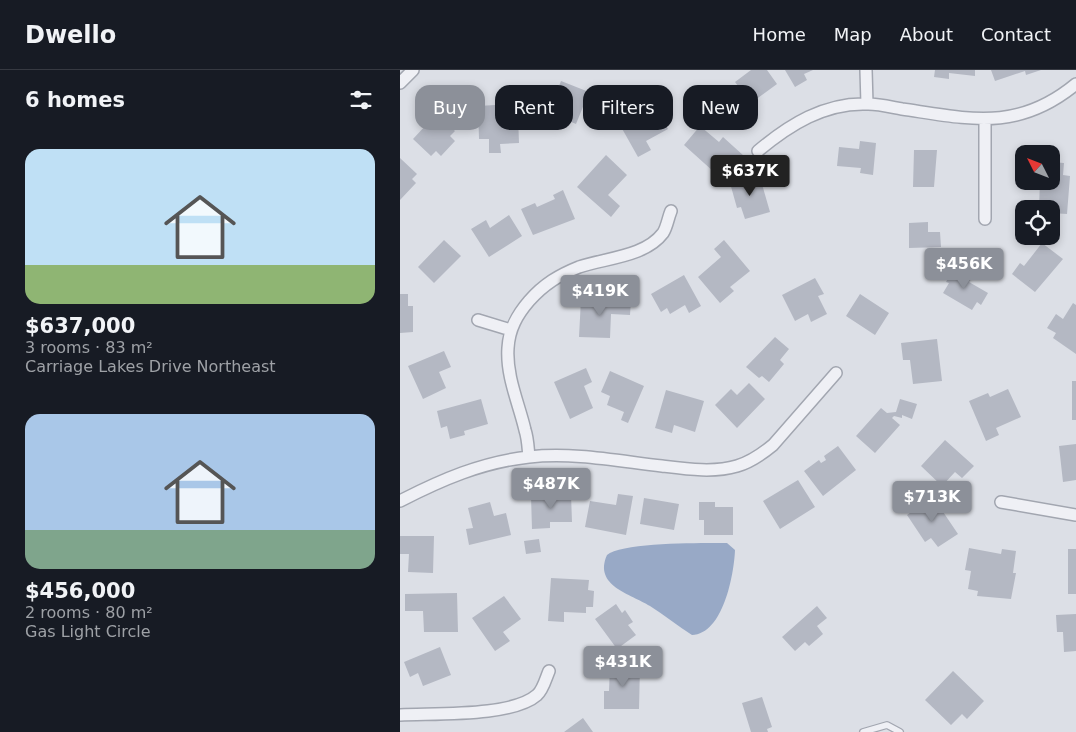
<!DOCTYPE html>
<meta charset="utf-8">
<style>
:root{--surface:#171b24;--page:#20242c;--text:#f1f3f6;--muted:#9ea1a6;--line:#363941;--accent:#8c9099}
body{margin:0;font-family:"DejaVu Sans",sans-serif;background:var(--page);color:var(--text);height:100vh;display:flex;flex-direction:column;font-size:19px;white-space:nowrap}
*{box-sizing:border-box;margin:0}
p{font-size:16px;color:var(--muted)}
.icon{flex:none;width:28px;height:28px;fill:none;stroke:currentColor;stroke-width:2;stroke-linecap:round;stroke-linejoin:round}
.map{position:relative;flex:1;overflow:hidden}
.sheet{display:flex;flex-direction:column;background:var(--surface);width:400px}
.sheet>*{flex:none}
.banner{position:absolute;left:15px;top:15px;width:475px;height:45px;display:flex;gap:10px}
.needle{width:32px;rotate:312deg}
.controls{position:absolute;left:615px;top:75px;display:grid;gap:10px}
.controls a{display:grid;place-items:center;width:45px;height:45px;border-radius:10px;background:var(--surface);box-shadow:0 2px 8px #0003;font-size:25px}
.price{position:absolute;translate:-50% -42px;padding:0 11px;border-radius:5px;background:var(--accent);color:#fff;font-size:16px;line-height:32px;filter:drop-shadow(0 1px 2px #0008)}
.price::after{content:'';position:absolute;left:50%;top:30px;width:15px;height:11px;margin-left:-8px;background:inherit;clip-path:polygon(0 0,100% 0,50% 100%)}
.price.current{background:#222;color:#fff}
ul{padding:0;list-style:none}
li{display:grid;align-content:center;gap:10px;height:265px;padding:0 25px}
li span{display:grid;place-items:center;height:155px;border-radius:15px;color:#555}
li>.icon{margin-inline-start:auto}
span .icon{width:90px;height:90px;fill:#fffc;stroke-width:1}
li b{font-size:21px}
h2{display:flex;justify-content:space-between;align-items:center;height:60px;padding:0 25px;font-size:21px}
.tag{padding:0 18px;border-radius:15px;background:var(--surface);box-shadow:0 2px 8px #0003;font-size:18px;line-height:45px}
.tag.current{background:var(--accent);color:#fff}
header{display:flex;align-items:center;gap:30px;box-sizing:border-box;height:70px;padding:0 25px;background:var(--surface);border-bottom:1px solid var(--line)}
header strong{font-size:24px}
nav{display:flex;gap:28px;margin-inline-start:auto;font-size:18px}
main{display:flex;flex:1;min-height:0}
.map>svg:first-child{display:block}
.water{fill:#98a9c6}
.building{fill:#b4b8c3}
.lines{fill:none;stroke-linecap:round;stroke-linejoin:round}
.lane-casing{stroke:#a2a6b0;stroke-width:8}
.street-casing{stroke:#a2a6b0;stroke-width:14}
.lane{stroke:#eff0f5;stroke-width:5.5}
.street{stroke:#eff0f5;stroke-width:11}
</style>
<header>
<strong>Dwello</strong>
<nav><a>Home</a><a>Map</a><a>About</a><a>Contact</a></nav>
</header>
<main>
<section class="sheet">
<h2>6 homes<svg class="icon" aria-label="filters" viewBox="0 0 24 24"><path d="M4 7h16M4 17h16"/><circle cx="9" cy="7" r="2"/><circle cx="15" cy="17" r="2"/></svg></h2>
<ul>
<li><span style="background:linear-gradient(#bfe0f5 75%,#8fb573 0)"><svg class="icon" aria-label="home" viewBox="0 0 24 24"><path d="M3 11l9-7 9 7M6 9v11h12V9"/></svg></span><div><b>$637,000</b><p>3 rooms · 83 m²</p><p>Carriage Lakes Drive Northeast</p></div></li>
<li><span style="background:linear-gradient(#a9c7e8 75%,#7fa58c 0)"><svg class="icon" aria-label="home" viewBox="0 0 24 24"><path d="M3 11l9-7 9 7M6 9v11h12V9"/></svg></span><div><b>$456,000</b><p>2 rooms · 80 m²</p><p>Gas Light Circle</p></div></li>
</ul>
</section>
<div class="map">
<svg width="676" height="662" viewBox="0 0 676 662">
<rect width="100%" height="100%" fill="#dcdfe6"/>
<path class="water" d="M327,473l8,7c-1,25 -12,84 -43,85 -14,-9 -28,-20 -42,-29 -19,-12 -57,-20 -43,-51 15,-13 96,-12 120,-12z"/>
<path class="building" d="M351,0h16l10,14 -26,19 -16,-21z
M385,0h28l-9,4 3,6 -12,7z
M535,0h40v6l-26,-3v6l-15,-2z
M591,0h50l-15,5 -1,-4 -30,10z
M161,11l28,11 -13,32 -14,-6 -2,4 -23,-10 5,-12 10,4z
M252,31l16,28 -22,12 5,9 -13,7 -18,-32 13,-7 -3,-5z
M30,34l20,18 -2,2 7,7 -5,5 5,5 -14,15 -5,-5 -5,5 -18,-17 13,-14 -8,-8z
M95,35v12l23,-1 1,27 -19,1 1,9h-12v-14h-10l-1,-33z
M300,56l19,16 4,-5 21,19 -12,14 -9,-8 -9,10 -30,-27z
M460,71l16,2 -3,32 -13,-2 1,-5 -24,-2 2,-19 20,2z
M514,80h23l-3,37h-21z
M206,85l21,20 -19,20 12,11 -9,11 -34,-30z
M0,88l17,16 -5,5 4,4 -16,17z
M651,92l13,1 -1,12 7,1 -3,38 -16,-1v-4h-12l1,-28h11z
M359,104l11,38 -25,7 -4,-12 -4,1 -7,-25z
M163,120l12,29 -42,16 -12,-26 14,-6 2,4 18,-8 -2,-4z
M109,145l13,21 -33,21 -18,-28 15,-9 4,8z
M528,152v10h12l1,15 -32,1v-25z
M44,170l17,16 -27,27 -16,-16z
M324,170l26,31 -20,16 4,4 -14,12 -22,-26 23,-20 -7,-8z
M642,173l21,16 -28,33 -23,-18 8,-11 4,3z
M553,199l18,10 -2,3 19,11 -7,12 -4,-3 -5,8 -29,-17 6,-10 -3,-1z
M284,205l17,31 -12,7 -4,-8 -15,9 -3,-6 -6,4 -10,-18z
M415,208l9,16 -6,2 9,18 -16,8 -3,-8 -13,7 -13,-26z
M0,224h8v12h5v26l-13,1z
M460,224l29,19 -14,22 -29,-19z
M181,229l50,2 -1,14 -19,-1 -1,24 -31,-1z
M673,233l3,2v49l-23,-16 3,-5 -9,-5 9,-14 7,5z
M375,267l14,12 -9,11 4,4 -15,18 -7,-6 -3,2 -13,-11z
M537,269l5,42 -29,3 -3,-24h-7l-2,-17z
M44,281l7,16 -12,5 7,16 -23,11 -15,-33z
M186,298l6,14 -8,4 9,22 -23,11 -16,-37z
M210,301l34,15 -16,37 -7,-3 3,-8 -17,-7 3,-9 -9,-4z
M672,311h4v39h-4z
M349,313l16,16 -28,29 -22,-23 16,-16 6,6z
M608,319l13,28 -25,11 3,7 -13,6 -17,-40 19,-8 2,4z
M266,320l38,11 -9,31 -21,-7 -2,8 -17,-5z
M81,329l7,25 -24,7 1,4 -15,4 -3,-13 -6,2 -4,-17z
M500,329l17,5 -5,15 -10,-4v3l-8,-2 -2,2 8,7 -25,28 -19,-17 25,-28 6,5 9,-1z
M545,370l29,26 -12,12 -7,-6 -13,14 -21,-20z
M676,374v36l-13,2 -4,-36z
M438,376l18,24 -33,26 -19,-25 15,-11 2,3 5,-3 -2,-4z
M398,410l17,27 -35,22 -17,-28z
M171,424l1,28h-22v6l-18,1 -1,-33z
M218,424l15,2 -7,39 -41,-8 5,-26 26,4z
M533,427l25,37 -20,13 -7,-9 -6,4 -18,-27z
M244,428l35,6 -5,26 -34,-6z
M90,432l4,14 12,-3 5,22 -42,10 -3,-16 7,-1 -5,-20z
M299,432h16v5h18v28h-29v-15h-5z
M0,466h34l-1,37 -25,-1 1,-18h-9z
M139,469l2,13 -15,2 -2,-13z
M569,478l32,6 1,-5 14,2 -3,22h3l-5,26 -34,-3 1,-5 -10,-2 3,-18 -6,-1z
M668,479h8v45h-8z
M151,508l38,2 -1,10 6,1 -1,16h-7v6l-22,-1v10l-16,-1z
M57,523l1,39h-34l-1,-21h-18v-17z
M104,526l17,23 -18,13 7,9 -15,10 -23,-33z
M216,534l6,9 3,-3 8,12 -5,3 8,10 -19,14 -22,-30z
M417,536l10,12 -10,8 6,8 -14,12 -4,-4 -10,9 -13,-14z
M676,544v37l-12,1 -1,-20h-6l-1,-17z
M40,577l11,28 -28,11 -5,-13 -8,4 -6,-15z
M210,595l30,1 -1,43h-35v-18h5z
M553,601l31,30 -17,18 -5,-5 -11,11 -26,-25z
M362,627l10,30 -5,2 1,3h-17l-9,-29z
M183,648l10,14h-29z"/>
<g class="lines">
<g class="lane-casing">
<path id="lane" d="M463,662l24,-7 13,7"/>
</g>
<g class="street-casing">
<path id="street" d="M466,0l1,34
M0,13l13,-13
M585,50v99
M358,81c31,-26 67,-49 110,-47 11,0 23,3 34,5 68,10 116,23 174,-25
M78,250l33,10
M129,387c-1,-9 -1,-18 -4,-27 -6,-26 -19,-54 -17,-82 1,-19 9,-33 21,-47 15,-17 30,-26 50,-34 26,-9 66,-10 84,-34 4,-6 5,-15 8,-22
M0,431c41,-21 82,-39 129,-44 44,-5 89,4 133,9 24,3 52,7 75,0 14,-4 25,-12 36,-21l63,-72
M601,432l75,13
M0,645c34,-2 112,2 137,-20 6,-5 9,-17 12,-24"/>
</g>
<use href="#lane" class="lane"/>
<use href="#street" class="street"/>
</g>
</svg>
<div class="controls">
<a><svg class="needle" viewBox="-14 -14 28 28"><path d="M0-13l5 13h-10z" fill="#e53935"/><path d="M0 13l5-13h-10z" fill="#9ea1a6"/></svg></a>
<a><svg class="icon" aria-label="locate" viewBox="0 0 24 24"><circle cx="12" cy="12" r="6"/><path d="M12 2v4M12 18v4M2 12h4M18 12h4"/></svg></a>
</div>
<b class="price current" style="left:350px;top:127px">$637K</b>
<b class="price" style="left:564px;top:220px">$456K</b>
<b class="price" style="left:200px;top:247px">$419K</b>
<b class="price" style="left:151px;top:440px">$487K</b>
<b class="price" style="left:532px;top:453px">$713K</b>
<b class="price" style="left:223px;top:618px">$431K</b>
<div class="banner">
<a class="tag current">Buy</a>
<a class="tag">Rent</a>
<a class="tag">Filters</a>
<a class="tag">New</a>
</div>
</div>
</main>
